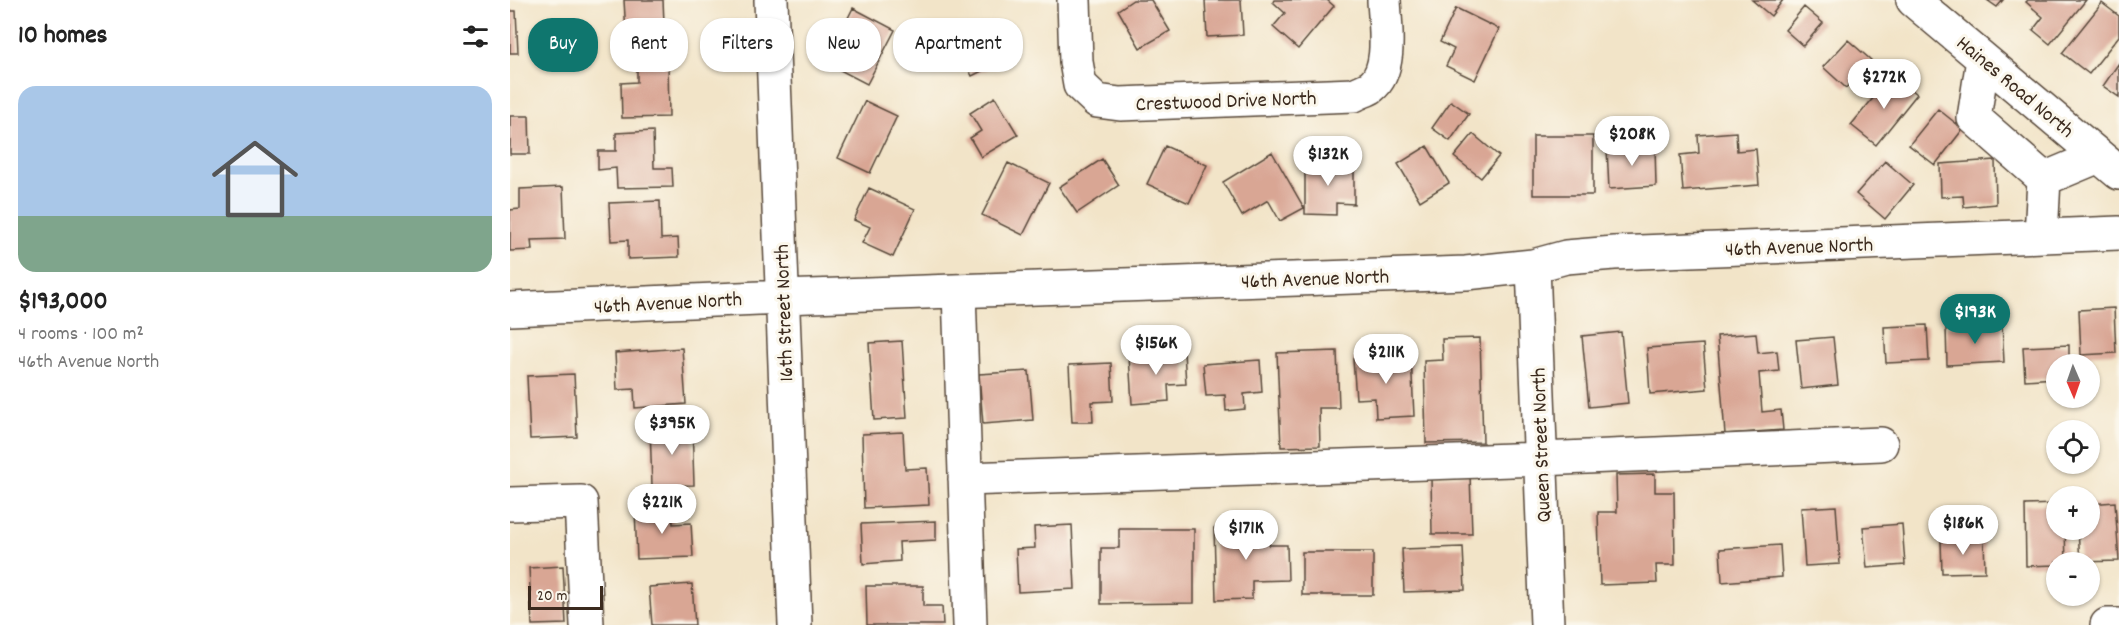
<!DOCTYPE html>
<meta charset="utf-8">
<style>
:root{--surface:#fff;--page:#f2f2f2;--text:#222;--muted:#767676;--accent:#0f766e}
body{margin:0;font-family:Dekko,sans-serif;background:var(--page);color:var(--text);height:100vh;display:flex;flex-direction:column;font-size:22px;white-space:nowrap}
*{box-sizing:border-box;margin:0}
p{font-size:20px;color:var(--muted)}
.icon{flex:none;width:33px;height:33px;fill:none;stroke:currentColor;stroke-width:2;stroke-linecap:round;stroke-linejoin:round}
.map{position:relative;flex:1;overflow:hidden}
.details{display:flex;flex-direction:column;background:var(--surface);width:510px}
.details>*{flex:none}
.guide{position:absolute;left:18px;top:18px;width:570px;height:54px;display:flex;gap:12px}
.needle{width:39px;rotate:178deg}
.fabs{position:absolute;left:1536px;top:354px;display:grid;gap:12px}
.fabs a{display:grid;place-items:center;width:54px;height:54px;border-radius:50%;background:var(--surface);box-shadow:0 2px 4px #0004;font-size:30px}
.scale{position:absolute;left:18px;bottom:15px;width:75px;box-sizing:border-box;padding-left:6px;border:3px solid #3b2a1e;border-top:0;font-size:16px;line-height:21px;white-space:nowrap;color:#3b2a1e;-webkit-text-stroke:4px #fbf7ec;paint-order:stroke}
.price{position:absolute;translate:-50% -51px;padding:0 14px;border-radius:21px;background:#fff;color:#222;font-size:20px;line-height:39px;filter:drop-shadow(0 2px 3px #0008)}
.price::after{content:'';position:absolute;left:50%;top:36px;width:18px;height:14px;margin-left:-9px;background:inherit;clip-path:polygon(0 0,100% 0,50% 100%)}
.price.on{background:var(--accent);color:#fff}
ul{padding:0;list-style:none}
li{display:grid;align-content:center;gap:12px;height:318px;padding:0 18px}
li span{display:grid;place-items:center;height:186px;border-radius:18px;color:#555}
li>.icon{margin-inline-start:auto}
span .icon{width:108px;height:108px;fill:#fffc;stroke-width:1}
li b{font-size:26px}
h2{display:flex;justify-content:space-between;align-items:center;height:72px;padding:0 18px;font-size:26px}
.tag{padding:0 21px;border-radius:24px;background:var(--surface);box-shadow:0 2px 4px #0004;font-size:21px;line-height:54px}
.tag.on{background:var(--accent);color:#fff}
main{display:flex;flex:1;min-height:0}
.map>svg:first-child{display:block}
.building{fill:#d9a694}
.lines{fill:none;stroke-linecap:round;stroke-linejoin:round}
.minor-casing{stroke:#564638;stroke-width:36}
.minor{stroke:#fff;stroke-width:33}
.labels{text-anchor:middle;stroke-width:6;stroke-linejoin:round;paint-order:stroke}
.street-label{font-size:21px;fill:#3b2a1e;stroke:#fbf7ec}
</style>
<main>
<section class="details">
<h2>10 homes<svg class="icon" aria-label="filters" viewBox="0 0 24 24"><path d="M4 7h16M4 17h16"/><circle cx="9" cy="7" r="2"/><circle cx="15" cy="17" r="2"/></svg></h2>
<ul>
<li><span style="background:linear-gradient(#a9c7e8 70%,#7fa58c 0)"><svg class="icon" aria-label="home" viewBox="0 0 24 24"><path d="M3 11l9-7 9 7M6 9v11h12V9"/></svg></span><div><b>$193,000</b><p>4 rooms · 100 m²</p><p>46th Avenue North</p></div></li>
</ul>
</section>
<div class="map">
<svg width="1609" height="625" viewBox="0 0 1609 625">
<rect width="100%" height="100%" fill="#fbf7ec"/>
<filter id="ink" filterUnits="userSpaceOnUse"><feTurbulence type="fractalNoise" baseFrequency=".0167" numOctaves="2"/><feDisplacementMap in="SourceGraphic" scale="12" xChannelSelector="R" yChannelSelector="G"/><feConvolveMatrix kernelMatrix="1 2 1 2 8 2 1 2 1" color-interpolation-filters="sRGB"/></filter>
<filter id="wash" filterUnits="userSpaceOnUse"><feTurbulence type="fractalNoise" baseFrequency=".008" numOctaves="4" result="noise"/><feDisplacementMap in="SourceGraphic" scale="24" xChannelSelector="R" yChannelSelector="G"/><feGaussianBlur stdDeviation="1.35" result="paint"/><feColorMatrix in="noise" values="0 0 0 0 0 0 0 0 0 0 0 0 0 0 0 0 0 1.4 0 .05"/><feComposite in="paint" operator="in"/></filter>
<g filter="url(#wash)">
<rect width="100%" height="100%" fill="#f2e4c8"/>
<g id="blocks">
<path class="building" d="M114,0h39l2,48 -38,2z
M623,0h18l19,31 -30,17 -22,-38z
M695,0h36l2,35 -36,2z
M764,0h53l7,6 -36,43 -25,-22 12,-14 -12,-11z
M1242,0h31l-12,16z
M1477,0h16l-6,7z
M1518,0h58l-36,44 -17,-14 10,-13 -17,-15z
M1592,3l17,13v20l-30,38 -27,-21z
M1294,7l19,16 -20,23 -18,-16z
M343,8l42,22 -28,54 -29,-15 20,-36 -14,-7z
M946,8l43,21 -24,51 -29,-14 8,-17 -14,-7z
M0,11h6l2,42h-8z
M479,36l13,25 -30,15 -12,-25z
M1338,40l23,20 -25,28 -23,-21z
M158,63l1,54 -47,1 -1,-35 16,-1v-18z
M1609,63v34l-16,-11z
M1383,74l24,20 -41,51 -25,-20z
M485,97l23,38 -37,22 -11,-19 11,-7 -11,-18z
M355,101l32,15 -27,57 -32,-15z
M941,101l18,13 -19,27 -18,-13z
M1428,109l25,20 -28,36 -26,-20z
M0,116h19l1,38h-20z
M143,131l1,37h18l1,19 -56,1 -1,-20 -18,2v-19h18v-18z
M1226,132l1,19 19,-2 3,36 -76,6 -3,-36 19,-2 -1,-18z
M963,134l26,22 -18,22 -27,-21z
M1023,136h60v59h-60z
M655,146l42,19 -18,38 -42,-19z
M917,146l22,37 -29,18 -22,-37z
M1145,146l1,40 -47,3 -2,-41z
M762,152l32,56 -24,13 -12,-21 -26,16 -19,-34z
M592,159l17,26 -42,28 -18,-26z
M1485,160l1,44 -32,3 -1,-11 -22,1 -1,-33z
M1375,161l28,24 -28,34 -29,-25z
M498,163l41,20 -26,52 -41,-20z
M795,163l49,1v40l-18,-1v12l-31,-1z
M53,187l2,52 -34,1 1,10 -22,1v-41l10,-1v-20z
M359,188l46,21 -22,48 -31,-14 8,-16 -16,-7z
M150,201l1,38 17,-1 1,19 -51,2v-19l-17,1 -2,-38z
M1604,308l2,45 -35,2 -2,-45z
M1492,324l2,38 -57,3 -1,-38z
M1417,325l2,36 -43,2 -2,-36z
M1111,332l7,71 -39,4 -7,-71z
M1246,333l2,20 19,-2 2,20 -20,2 3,39 19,-2 2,20 -58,4 -8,-98z
M1323,337l5,48 -37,4 -5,-49z
M970,338l3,104 -57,1 -2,-82 19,-1 -1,-21z
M392,341l5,77 -33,2 -5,-77z
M1193,344l4,45 -57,5 -3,-46z
M1559,345v19h-13v14l-31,2 -2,-33z
M172,348l4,56 -51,4 -1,-19 -17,1 -2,-37z
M827,351l2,57h-20l1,38 -39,1 -4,-94z
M674,352l2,32 -18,1 1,16 -37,3 -3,-48z
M901,356l3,60 -38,2 -1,-20 -19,1 -3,-40z
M750,360l2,32 -18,2 1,15 -19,2 -1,-16 -19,1 -3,-32z
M601,363l2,38 -21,1 1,20h-21l-3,-57z
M519,371l4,49 -50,4 -4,-50z
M64,374l3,63 -47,2 -3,-63z
M182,425l2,60 -42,1 -2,-59z
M393,432l2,37 22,-1 2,37 -65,3 -2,-74z
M1145,474v18h19l1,73h-19l1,18 -57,2 -2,-73h19l-1,-37z
M960,475l2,59h-40l-1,-57z
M1605,502l4,59 -39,1 -2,-32h12v-26z
M1546,504v26h9l1,32h-10v3l-30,1 -1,-61z
M1326,506l4,58 -35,2 -4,-58z
M162,507l1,17 18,-1 2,34 -56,2 -2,-50z
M426,521v19l-37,2 1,19 -37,3 -2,-40z
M1392,524l3,41 -38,3 -4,-41z
M562,525l3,64 -57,3 -2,-43 19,-1 -1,-21z
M759,527v18h18l1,35 -36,1v18l-36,1 -2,-72z
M609,529h75v74l-93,1v-56h18z
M1474,539l1,33 -43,1 -1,-32z
M1270,545l2,32 -60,5 -2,-33z
M953,547l2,43 -61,2 -2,-43z
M792,552h71v43h-71z
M53,566l3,58 -34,1 -3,-57z
M182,584l3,41h-43l-3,-38z
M356,586h57v20h19l1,19h-76z"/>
</g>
</g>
<g filter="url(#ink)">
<use href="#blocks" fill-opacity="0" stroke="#564638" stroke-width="1.5"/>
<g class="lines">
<g class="minor-casing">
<path id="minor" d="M261,0l24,625
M564,0l2,62 4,23 17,16 23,3 234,-9c5,-3 12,-5 17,-8 22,-17 14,-63 13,-87
M1403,0l206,173
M1473,59l-9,59 70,61 55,-23
M1531,236l3,-57
M1023,266l14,359
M449,291l11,334
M0,309l272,-12 684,-24 67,-7 33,-9 48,-4 505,-20
M455,479l576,-20 340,-15
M0,504l71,-2 6,123
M1597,625h12"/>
</g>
<use href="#minor" class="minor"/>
</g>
</g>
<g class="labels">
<g class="street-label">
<text transform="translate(1506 86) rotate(40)" y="7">Haines Road North</text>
<text transform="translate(716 100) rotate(-2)" y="7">Crestwood Drive North</text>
<text transform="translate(1289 246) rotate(-2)" y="7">46th Avenue North</text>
<text transform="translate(805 278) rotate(-2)" y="7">46th Avenue North</text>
<text transform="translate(158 302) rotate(-3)" y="7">46th Avenue North</text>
<text transform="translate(273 313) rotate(-92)" y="7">16th Street North</text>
<text transform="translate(1030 445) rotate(-92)" y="7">Queen Street North</text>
</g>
</g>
</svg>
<div class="fabs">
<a><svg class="needle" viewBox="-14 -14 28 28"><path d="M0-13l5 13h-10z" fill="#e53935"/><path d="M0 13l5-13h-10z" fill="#767676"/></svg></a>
<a><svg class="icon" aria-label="locate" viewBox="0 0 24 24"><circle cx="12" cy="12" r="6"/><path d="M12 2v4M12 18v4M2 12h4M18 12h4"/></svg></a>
<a>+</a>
<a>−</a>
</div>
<div class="scale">20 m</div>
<b class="price" style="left:1374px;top:110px">$272K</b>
<b class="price" style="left:1122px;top:167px">$208K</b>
<b class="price" style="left:818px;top:187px">$132K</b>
<b class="price on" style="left:1465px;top:345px">$193K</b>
<b class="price" style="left:646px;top:376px">$156K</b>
<b class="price" style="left:876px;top:385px">$211K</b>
<b class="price" style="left:162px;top:456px">$395K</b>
<b class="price" style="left:152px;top:535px">$221K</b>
<b class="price" style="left:1453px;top:556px">$186K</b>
<b class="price" style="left:736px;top:561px">$171K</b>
<div class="guide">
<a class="tag on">Buy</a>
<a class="tag">Rent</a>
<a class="tag">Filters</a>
<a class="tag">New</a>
<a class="tag">Apartment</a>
</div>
</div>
</main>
